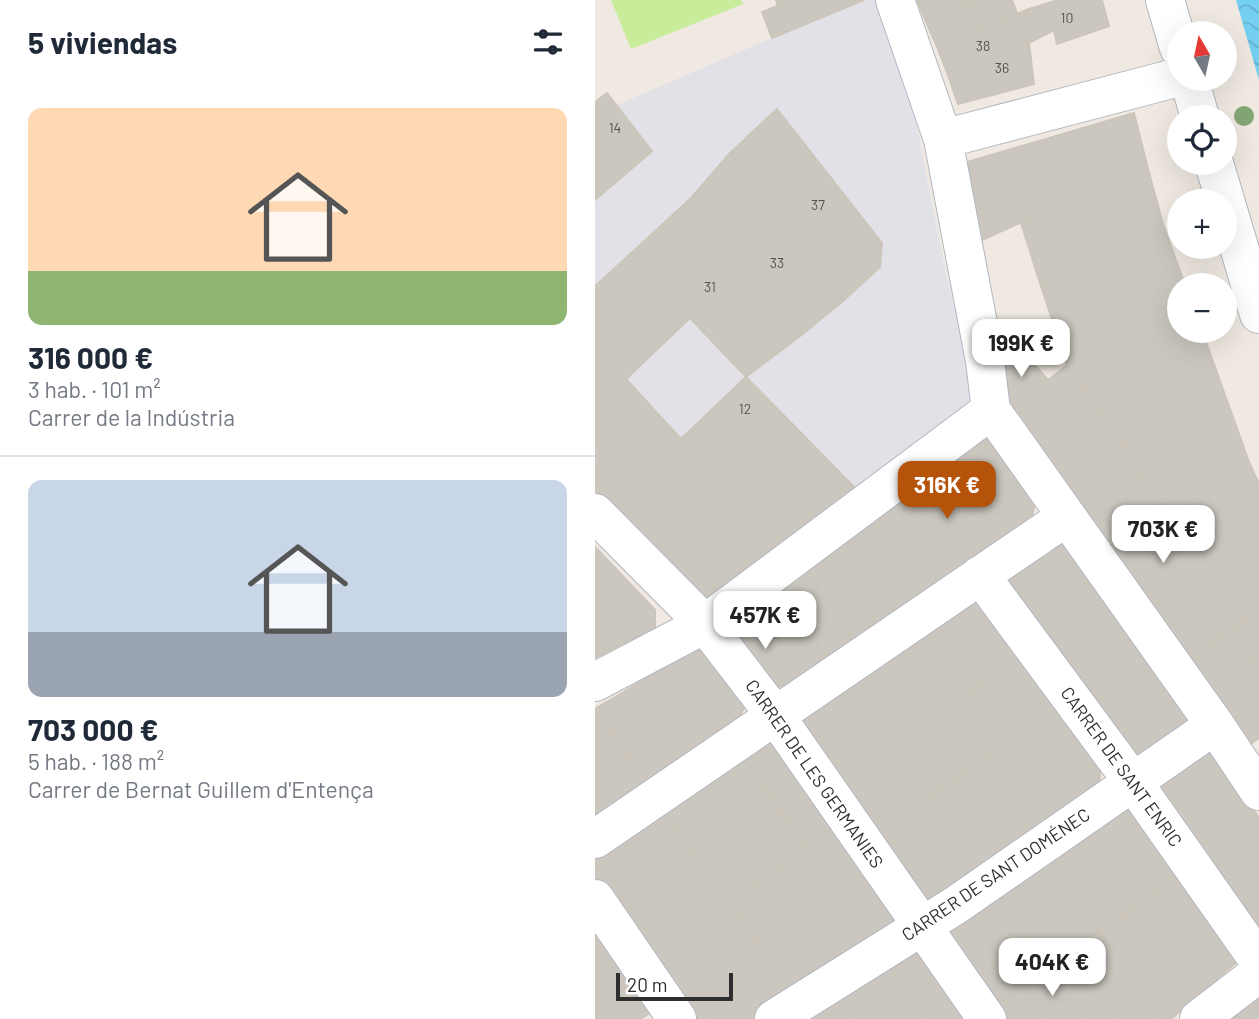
<!DOCTYPE html>
<html lang="es">
<meta charset="utf-8">
<style>
:root{--surface:#fff;--page:#f2f2f3;--text:#1f2937;--muted:#747a83;--line:#e0e1e3;--accent:#b45309}
body{margin:0;font-family:Barlow,sans-serif;background:var(--page);color:var(--text);height:100vh;display:flex;flex-direction:column;font-size:26px;white-space:nowrap}
*{box-sizing:border-box;margin:0}
p{font-size:23px;color:var(--muted)}
.icon{flex:none;width:38px;height:38px;fill:none;stroke:currentColor;stroke-width:2;stroke-linecap:round;stroke-linejoin:round}
.map{position:relative;flex:1;overflow:hidden}
.drawer{display:flex;flex-direction:column;background:var(--surface);width:595px}
.drawer>*{flex:none}
.needle{width:46px;rotate:351deg}
.tools{position:absolute;left:572px;top:21px;display:grid;gap:14px}
.tools a{display:grid;place-items:center;width:70px;height:70px;border-radius:50%;background:var(--surface);box-shadow:0 7px 28px #0002;font-size:35px}
.scale{position:absolute;left:21px;bottom:18px;width:117px;box-sizing:border-box;padding-left:7px;border:4px solid #2e2e2e;border-top:0;font-size:19px;line-height:24px;white-space:nowrap;color:#2e2e2e;-webkit-text-stroke:5px #fff;paint-order:stroke}
.price{position:absolute;translate:-50% -60px;padding:0 16px;border-radius:14px;background:#fff;color:#222;font-size:23px;line-height:46px;filter:drop-shadow(0 2px 4px #0008)}
.price::after{content:'';position:absolute;left:50%;top:42px;width:21px;height:16px;margin-left:-10px;background:inherit;clip-path:polygon(0 0,100% 0,50% 100%)}
.price.active{background:var(--accent);color:#fff}
ul{padding:0;list-style:none}
li{display:grid;align-content:center;gap:14px;height:371px;padding:0 28px}
li+li{border-top:2px solid var(--line)}
li span{display:grid;place-items:center;height:217px;border-radius:14px;color:#555}
li>.icon{margin-inline-start:auto}
span .icon{width:126px;height:126px;fill:#fffc;stroke-width:1}
li b{font-size:30px}
h2{display:flex;justify-content:space-between;align-items:center;height:84px;padding:0 28px;font-size:30px}
main{display:flex;flex:1;min-height:0}
.map>svg:first-child{display:block}
.industrial{fill:#e3e1e8}
.pitch{fill:#c9ec9a}
.water{fill:url(#water-waves)}
.building{fill:#cbc7bf;stroke:#cbc5ba;stroke-width:2}
.lines{fill:none;stroke-linecap:round;stroke-linejoin:round}
.minor-casing{stroke:#b4b7c1;stroke-width:40}
.tertiary-casing{stroke:#b4b7c1;stroke-width:40}
.minor{stroke:#fff;stroke-width:38}
.tertiary{stroke:#fff;stroke-width:38}
.tree{fill:#84a574}
.labels{text-anchor:middle;stroke-width:6;stroke-linejoin:round;paint-order:stroke}
.number-label{font-size:14px;fill:#555452}
.street-label{font-size:18px;fill:#2e2e2e;stroke:#fff}
</style>
<main>
<section class="drawer">
<h2>5 viviendas<svg class="icon" aria-label="filters" viewBox="0 0 24 24"><path d="M4 7h16M4 17h16"/><circle cx="9" cy="7" r="2"/><circle cx="15" cy="17" r="2"/></svg></h2>
<ul>
<li><span style="background:linear-gradient(#ffd9b3 75%,#8fb573 0)"><svg class="icon" aria-label="home" viewBox="0 0 24 24"><path d="M3 11l9-7 9 7M6 9v11h12V9"/></svg></span><div><b>316 000 €</b><p>3 hab. · 101 m²</p><p>Carrer de la Indústria</p></div></li>
<li><span style="background:linear-gradient(#c9d6e8 70%,#9aa5b1 0)"><svg class="icon" aria-label="home" viewBox="0 0 24 24"><path d="M3 11l9-7 9 7M6 9v11h12V9"/></svg></span><div><b>703 000 €</b><p>5 hab. · 188 m²</p><p>Carrer de Bernat Guillem d'Entença</p></div></li>
</ul>
</section>
<div class="map">
<svg width="664" height="1019" viewBox="0 0 664 1019">
<defs>
<pattern id="water-waves" width="16" height="10" patternUnits="userSpaceOnUse" patternTransform="scale(1.75)"><rect width="16" height="10" fill="#75cff0"/><path d="M0 5q4-4 8 0t8 0" fill="none" stroke="#66b2ce"/></pattern>
</defs>
<rect width="100%" height="100%" fill="#efe9e1"/>
<path class="industrial" d="M269,0h15l36,117 30,152 27,111 -3,26 -114,82 -260,2v-388l12,-9 10,12 155,-67z"/>
<path class="pitch" d="M16,0h130l2,4 -112,45z"/>
<path class="water" d="M641,0h23v80z"/>
<path class="building" d="M181,0h88l-92,38 -10,-26 16,-6z
M322,0h60l-50,24z
M382,0h35l5,13 -79,36 -11,-25z
M463,0h44l7,26 -52,18 -3,-14 -25,13 -3,-33z
M431,10l3,33 -80,35 -11,-29z
M434,43l5,41 -76,20 -9,-26z
M12,93l45,58 -57,49v-98z
M182,109l105,134 -2,24 -37,34 -59,-77 7,-8 -19,-28 -7,6 -35,-41z
M539,113l13,52 -167,76 -16,-78z
M135,153l35,41 7,-6 19,28 -7,8 59,77 -43,35 -110,-137z
M552,165l16,59 -123,59 -19,-60z
M95,199l110,137 -54,41 -56,-59 -63,-61z
M568,224l22,61h-6v46h23l47,131 -78,53 -68,-102 -36,-48 -27,-82z
M32,257l63,61 -64,61 55,60 65,-62 109,111 -149,116 -111,-114v-204z
M428,352l25,28 -39,32 -8,-51z
M472,365l19,25 -63,46 -14,-24z
M491,390l17,23 -65,47 -15,-24z
M508,413l21,33 -63,44 -23,-30z
M384,434l13,1 12,18 -57,40 -16,-21z
M529,446l20,28 -63,44 -20,-28z
M409,453l18,27 -57,38 -18,-25z
M654,462l10,22v32l-56,38 -18,-23 -62,45 -23,-31 63,-42 8,12z
M336,472l58,77 -28,21 -55,-78z
M549,474l19,29 -63,42 -19,-27z
M427,480l14,16 -4,21 -43,32 -24,-31z
M311,492l55,78 -20,15 -54,-78z
M292,507l54,78 -23,16 -53,-78z
M664,516v96l-13,8 -43,-66z
M270,523l53,78 -21,12 -50,-76z
M590,531l18,23 -62,46 -18,-24z
M252,537l50,76 -18,14 -51,-76z
M452,539l20,3 10,15 -59,39 -13,-17z
M0,547l60,63v19l-24,11 -36,-38z
M233,551l51,76 -24,17 -51,-75z
M608,554l22,34 -64,43 -20,-31z
M482,557l15,22 -58,40 -16,-23z
M209,569l51,75 -26,16 -50,-70z
M497,579l17,25 -58,40 -17,-25z
M630,588l21,32 -64,44 -21,-33z
M383,589l47,66 -25,18 -45,-68z
M184,590l50,70 -26,17 -49,-69z
M0,602l36,38 -36,18z
M514,604l15,23 -58,39 -15,-22z
M360,605l45,68 -22,15 -47,-68z
M159,608l49,69 -19,10 -12,-1 -40,-49 5,-15z
M664,612v56l-28,-39z
M336,620l47,68 -22,17 -47,-70z
M529,627l15,23 -58,39 -15,-23z
M636,629l23,32 -49,32 -23,-29z
M314,635l47,70 -23,16 -46,-69z
M102,647l17,3 33,52 -6,12 -20,15 -44,-70z
M544,650l16,23 -57,41 -17,-25z
M292,652l46,69 -21,15 -48,-68z
M430,655l36,51 -92,64 -33,-51z
M82,659l44,70 -31,22 -47,-71z
M659,661l5,7v32l-32,23 -22,-30z
M269,668l48,68 -24,16 -47,-69z
M560,673l20,26 -60,39 -17,-24z
M48,680l47,71 -24,16 -49,-71z
M246,683l47,69 -23,16 -48,-68z
M22,696l49,71 -20,14 -48,-74z
M580,699l15,22 -59,39 -16,-22z
M222,700l48,68 -28,19 -45,-70z
M664,700v38l-16,11 -16,-26z
M466,706l40,56 -2,25 -176,121 -53,-71z
M3,707l16,23 -19,12v-33z
M341,719l33,51 -99,67 -33,-50z
M19,730l14,24 -33,24v-36z
M177,738l34,51 -27,19 -41,-58z
M612,746l16,21 -58,40 -8,-21z
M143,750l67,98 -25,17 -67,-98z
M33,754l18,27 -51,36v-39z
M118,767l67,98 -27,18 -63,-98z
M628,767l16,21 -60,40 -14,-21z
M95,785l63,98 -26,16 -65,-95z
M644,788l14,21 -58,40 -16,-21z
M211,789l26,39 -27,20 -26,-40z
M531,798l53,77 -49,35 -56,-78z
M67,804l14,20 -80,57 -1,-30z
M658,809l6,9v19l-48,34 -16,-22z
M81,824l17,25 -81,54 -16,-22z
M237,828l67,91 -29,21 -65,-92z
M479,832l56,78 -31,22 -54,-80z
M664,837v31l-34,23 -14,-20z
M210,848l65,92 -25,17 -65,-92z
M98,849l21,31 -80,55 -22,-32z
M450,852l54,80 -26,19 -55,-81z
M185,865l65,92 -27,20 -65,-94z
M664,868v32l-19,14 -15,-23z
M423,870l55,81 -23,17 -57,-82z
M584,875l59,86 -27,23 -58,-90z
M119,880l24,35 -82,53 -22,-33z
M158,883l65,94 -27,17 -64,-95z
M398,886l57,82 -27,21 -60,-83z
M558,894l58,90 -22,20 -66,-88z
M664,900v39l-19,-25z
M368,906l60,83 -28,19 -50,-72z
M143,915l18,26 -81,55 -19,-28z
M528,916l66,88 -18,15h-13l-59,-87z
M0,924l18,25 -18,12z
M504,932l59,87h-41l-46,-66z
M161,941l17,26 -71,52h-11l-16,-23z
M324,945l49,74h-41l-44,-62z
M18,949l23,32 -41,27v-47z
M476,953l46,66h-33l-34,-51z
M288,957l44,62h-38l-31,-45z
M178,967l18,27 -35,25h-54z
M455,968l34,51h-40l-21,-30z
M263,974l31,45h-38l-19,-27z
M41,981l20,28 -16,10h-45v-11z
M428,989l21,30h-41l-8,-11z
M664,990v29h-37z
M237,992l19,27h-42z"/>
<g class="lines">
<g class="minor-casing">
<path id="minor" d="M300,0l48,139 42,222 6,49 224,315 44,66
M348,139l236,-62
M0,513l110,111 70,91 212,304
M385,575l153,207 126,179
M0,682l110,-58 286,-214
M0,839l471,-322
M0,899l82,120
M179,1019l182,-114 259,-180
M604,1019l60,-46"/>
</g>
<g class="tertiary-casing">
<path id="tertiary" d="M570,0l14,48
M594,79l11,38
M619,163l45,151"/>
</g>
<use href="#minor" class="minor"/>
<use href="#tertiary" class="tertiary"/>
</g>
<circle class="tree" cx="649" cy="116" r="10"/>
<g class="labels">
<g class="number-label">
<text x="472" y="23">10</text>
<text x="388" y="51">38</text>
<text x="407" y="73">36</text>
<text x="20" y="133">14</text>
<text x="223" y="210">37</text>
<text x="182" y="268">33</text>
<text x="115" y="292">31</text>
<text x="150" y="414">12</text>
</g>
<g class="street-label">
<text transform="translate(526 767) rotate(54)" y="6">CARRER DE SANT ENRIC</text>
<text transform="translate(219 774) rotate(55)" y="6">CARRER DE LES GERMANIES</text>
<text transform="translate(401 875) rotate(-34)" y="6">CARRER DE SANT DOMÉNEC</text>
</g>
</g>
</svg>
<div class="tools">
<a><svg class="needle" viewBox="-14 -14 28 28"><path d="M0-13l5 13h-10z" fill="#e53935"/><path d="M0 13l5-13h-10z" fill="#747a83"/></svg></a>
<a><svg class="icon" aria-label="locate" viewBox="0 0 24 24"><circle cx="12" cy="12" r="6"/><path d="M12 2v4M12 18v4M2 12h4M18 12h4"/></svg></a>
<a>+</a>
<a>−</a>
</div>
<div class="scale">20 m</div>
<b class="price" style="left:426px;top:379px">199K €</b>
<b class="price active" style="left:352px;top:521px">316K €</b>
<b class="price" style="left:568px;top:565px">703K €</b>
<b class="price" style="left:170px;top:651px">457K €</b>
<b class="price" style="left:457px;top:998px">404K €</b>
</div>
</main>
